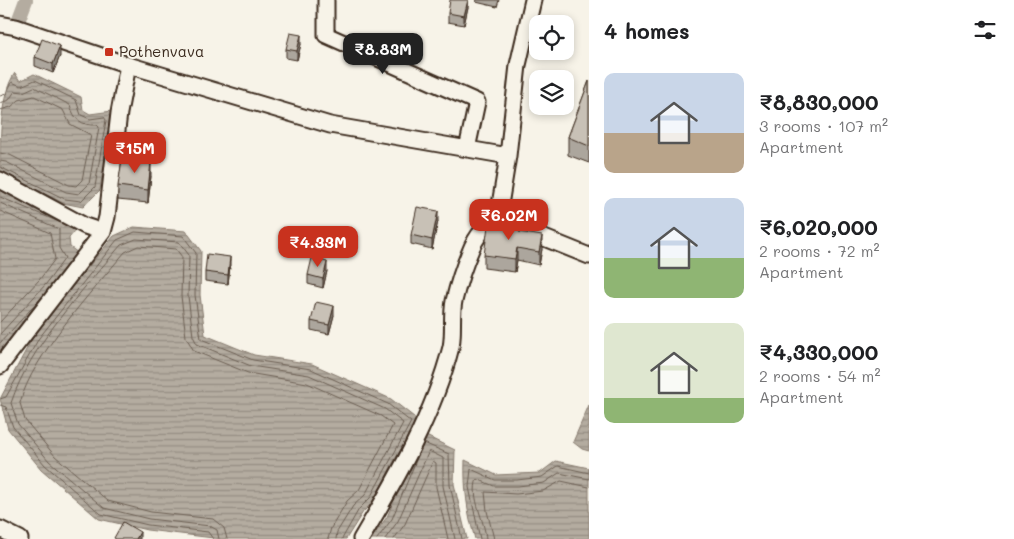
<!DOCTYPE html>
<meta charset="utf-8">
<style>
:root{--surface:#fff;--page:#f2f2f2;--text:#202124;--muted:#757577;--accent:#c8321e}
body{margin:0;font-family:Mali,sans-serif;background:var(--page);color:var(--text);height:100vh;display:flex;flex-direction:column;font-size:19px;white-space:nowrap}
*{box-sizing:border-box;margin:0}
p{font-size:16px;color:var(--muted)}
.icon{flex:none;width:28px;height:28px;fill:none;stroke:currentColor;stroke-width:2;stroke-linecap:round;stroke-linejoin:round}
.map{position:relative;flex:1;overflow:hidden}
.side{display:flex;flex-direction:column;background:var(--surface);width:425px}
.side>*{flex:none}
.buttons{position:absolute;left:529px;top:15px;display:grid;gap:10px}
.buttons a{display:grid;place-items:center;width:45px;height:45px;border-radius:10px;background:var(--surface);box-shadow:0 2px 8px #0003;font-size:25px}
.price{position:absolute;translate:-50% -42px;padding:0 11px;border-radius:10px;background:var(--accent);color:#fff;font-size:16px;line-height:32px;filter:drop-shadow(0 1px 2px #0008)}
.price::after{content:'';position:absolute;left:50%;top:30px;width:15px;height:11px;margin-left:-8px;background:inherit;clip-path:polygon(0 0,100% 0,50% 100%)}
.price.on{background:#222;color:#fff}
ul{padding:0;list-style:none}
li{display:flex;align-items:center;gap:15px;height:125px;padding:0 15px}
li span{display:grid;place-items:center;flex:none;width:140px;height:100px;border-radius:10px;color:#555}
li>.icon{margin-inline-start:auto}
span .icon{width:60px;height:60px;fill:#fffc;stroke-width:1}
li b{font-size:21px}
h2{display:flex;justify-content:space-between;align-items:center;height:60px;padding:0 15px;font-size:21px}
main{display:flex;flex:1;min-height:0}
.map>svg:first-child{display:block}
.water{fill:url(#water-rules);stroke:#84786c}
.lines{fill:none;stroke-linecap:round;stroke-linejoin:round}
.shore{stroke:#6b5e52;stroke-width:1}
.canal{stroke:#b4aca0;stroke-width:14}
.minor-casing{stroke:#3b2a1e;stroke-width:19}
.minor{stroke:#f7f3e8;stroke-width:15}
.wall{fill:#aca69d;stroke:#3b2a1e}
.shaded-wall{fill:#8c877f;stroke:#3b2a1e}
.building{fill:#c8c1b6;stroke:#3b2a1e}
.poi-dot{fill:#c8321e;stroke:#f7f3e8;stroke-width:2}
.labels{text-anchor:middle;stroke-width:4;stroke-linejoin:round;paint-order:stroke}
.poi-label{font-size:15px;fill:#3b2a1e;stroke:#f7f3e8;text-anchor:start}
</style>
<main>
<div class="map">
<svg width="589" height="539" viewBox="0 0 589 539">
<defs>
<pattern id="water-rules" width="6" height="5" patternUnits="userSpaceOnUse" patternTransform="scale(1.25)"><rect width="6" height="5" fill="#b4aca0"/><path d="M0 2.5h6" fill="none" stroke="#948c82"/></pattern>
</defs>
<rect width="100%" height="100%" fill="#f7f3e8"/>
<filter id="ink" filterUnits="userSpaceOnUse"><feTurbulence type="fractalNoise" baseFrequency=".02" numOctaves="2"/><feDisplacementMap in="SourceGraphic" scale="10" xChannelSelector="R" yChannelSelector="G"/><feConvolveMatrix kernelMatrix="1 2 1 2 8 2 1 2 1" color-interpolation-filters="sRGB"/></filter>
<g filter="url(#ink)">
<path class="water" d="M15,73l5,8 14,-7 47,23 2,13 7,4 22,-3 -12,79 -17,17 -20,-4 -63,-32c0,-30 0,-78 15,-98z
M0,191l33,12 46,23 -10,12 1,9 12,9 -28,35 -54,59z
M134,227l52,4 15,20 -1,44 5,40 49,20 58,9 79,35 28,22 -24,38 -21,42 -11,11 -17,27h-124l-75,-9 -48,-11 -58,-50 -33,-40 -8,-30 34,-64 45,-57 35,-42z
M589,405v46l-7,-2 -9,-7z
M422,434l33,16 -1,34 13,55h-96l16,-22z
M465,460l31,15 44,-2 16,-12 33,7v71h-114c-8,-27 -11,-51 -10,-79z"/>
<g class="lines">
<path class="shore" d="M0,96l6,-2 6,-12 9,4 14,-6 41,20 5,15 9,4 14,-2 2,3 -11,67 -14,14 -16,-2 -65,-32
M0,103l9,-3 6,-9 8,1 11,-5 36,18c4,14 11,21 27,20l2,2 -10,57 -10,10 -13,-2 -60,-30 -6,-1
M0,110l11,-3 8,-7 15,-4 29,14 7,14 21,11 -9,45 -6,6 -7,-1 -59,-30 -10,-2
M0,197l59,25
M0,203l59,26v19l6,10 -19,26 -46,50
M0,211l50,22 5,26 -15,20 -40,43
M0,343l42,-46
M0,399l6,-2 33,-59 78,-98 18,-8 48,4 13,17 -1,42 6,44 52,21 58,9 77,35 23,18 -41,76 -11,11 -17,30
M0,405l6,2 7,20 32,38 56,49 47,11 60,7 5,7
M424,443l25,11 1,31 12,54
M219,539l-2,-9 -7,-4 -61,-7 -45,-11 -55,-47 -31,-37 -7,-21c19,-57 71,-112 110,-158l15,-6 43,3 10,13 -1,41 5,40 4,8 54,22 58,9 76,34 18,14 -38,72 -12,11 -16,26 -1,7
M227,539l-3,-11 -11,-9 -62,-7 -43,-11 -53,-45 -30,-36 -5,-17c12,-47 73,-113 105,-151l13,-6 38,3 6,8 -1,39 5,41 8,14 54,22 59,10 74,33 12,9 -34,65 -12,11 -16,27 -3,11
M377,539l15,-20 30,-73
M385,539l13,-18 31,-70 14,7v28l12,53
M394,539l11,-15 28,-63 3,2v24l12,52
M480,539l-11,-52 2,-18 24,11h22l25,-3 16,-11 31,7
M486,539c-1,-19 -16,-41 -9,-60l17,7h24l26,-3 15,-10 30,6
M494,539l-7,-28 -2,-19 31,2 27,-3 18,-10 28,6"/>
<path class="canal" d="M17,24l9,-24"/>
<g class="minor-casing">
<path id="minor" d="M326,0v35l151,67 -10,47
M0,24l16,3 112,38 202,60 178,31 -8,49 12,20 77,31
M508,156l10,-91 15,-65
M0,180l85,46 18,6
M0,366l103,-134 4,-15 12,-104 9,-48
M0,529l20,10
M361,539c35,-59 73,-125 90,-192 3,-15 0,-31 3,-46 4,-17 11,-38 18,-54 8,-17 18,-27 36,-27"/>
</g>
<use href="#minor" class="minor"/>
</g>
<path class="wall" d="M468,0v7l-4,18 -16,-3v-9z
M476,0h23l-2,7 -21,-5z
M301,44l-4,16 -11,-2v-9z
M60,56l-7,17 -18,-7v-9z
M589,81v82l-21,-8v-18z
M151,176l-3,27 -30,-3v-14z
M438,221l-6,28 -21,-5v-9z
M519,232l23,17 -3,16 -22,-5 -2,12 -31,-4v-13z
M297,242h18l-3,13 -15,-3z
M230,266l-2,18 -23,-3v-9z
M327,271l-4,17 -15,-4v-9z
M334,315l-5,19 -18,-4v-9z"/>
<path class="shaded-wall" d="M468,0v7l-4,18v-9z
M301,35v9l-4,16v-9z
M60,46v10l-7,17v-9z
M151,162v14l-3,27v-13z
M438,211v10l-6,28v-9z
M315,233v9l-3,13v-9z
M542,236v13l-3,16v-13z
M517,248v12l-2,12v-13z
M230,257v9l-2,18v-9z
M327,262v9l-4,17v-9z
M334,306v9l-5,19v-9z
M140,532v7h-4z"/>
<path class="building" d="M450,0h18l-4,16 -16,-3z
M290,33l11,2 -4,16 -11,-2z
M42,39l18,7 -7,18 -18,-7z
M589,81v65l-21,-9z
M122,159l29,3 -3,28 -30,-4z
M417,207l21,4 -6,29 -21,-5z
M491,223l28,4v5l23,4 -3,16 -22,-4 -2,11 -31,-4 4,-29z
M300,229l15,4 -3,13 -15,-4z
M207,254l23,3 -2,18 -23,-3z
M312,258l15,4 -4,17 -15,-4z
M316,302l18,4 -5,19 -18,-4z
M123,522l17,10 -4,7h-20l-2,-1z"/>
</g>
<rect class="poi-dot" x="104" y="47" width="10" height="10" rx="2.5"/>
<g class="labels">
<g class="poi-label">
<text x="119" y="57">Pothenvava</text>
</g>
</g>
</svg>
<div class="buttons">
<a><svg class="icon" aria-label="locate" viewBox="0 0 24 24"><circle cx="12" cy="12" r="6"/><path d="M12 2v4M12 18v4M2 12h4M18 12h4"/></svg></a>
<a><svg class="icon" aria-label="layers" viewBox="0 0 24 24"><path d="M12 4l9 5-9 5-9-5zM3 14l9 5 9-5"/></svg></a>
</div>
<b class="price on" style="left:383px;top:75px">₹8.83M</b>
<b class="price" style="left:135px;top:174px">₹15M</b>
<b class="price" style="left:509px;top:241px">₹6.02M</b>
<b class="price" style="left:318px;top:268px">₹4.33M</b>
</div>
<section class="side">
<h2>4 homes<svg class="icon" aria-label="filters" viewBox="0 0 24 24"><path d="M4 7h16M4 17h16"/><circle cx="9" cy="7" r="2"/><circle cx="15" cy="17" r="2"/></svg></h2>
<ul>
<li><span style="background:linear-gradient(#c9d6e8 60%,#b9a48a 0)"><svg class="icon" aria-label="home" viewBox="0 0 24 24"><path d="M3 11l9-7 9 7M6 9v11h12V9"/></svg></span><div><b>₹8,830,000</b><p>3 rooms · 107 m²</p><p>Apartment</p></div></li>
<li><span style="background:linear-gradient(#c9d6e8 60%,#8fb573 0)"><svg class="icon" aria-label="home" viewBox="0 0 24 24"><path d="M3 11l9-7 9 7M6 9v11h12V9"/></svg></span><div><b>₹6,020,000</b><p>2 rooms · 72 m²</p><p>Apartment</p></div></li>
<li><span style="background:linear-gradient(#dfe7d0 75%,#8fb573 0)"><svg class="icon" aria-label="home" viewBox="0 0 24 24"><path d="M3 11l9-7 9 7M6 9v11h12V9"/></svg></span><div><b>₹4,330,000</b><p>2 rooms · 54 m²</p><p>Apartment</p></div></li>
</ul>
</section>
</main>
